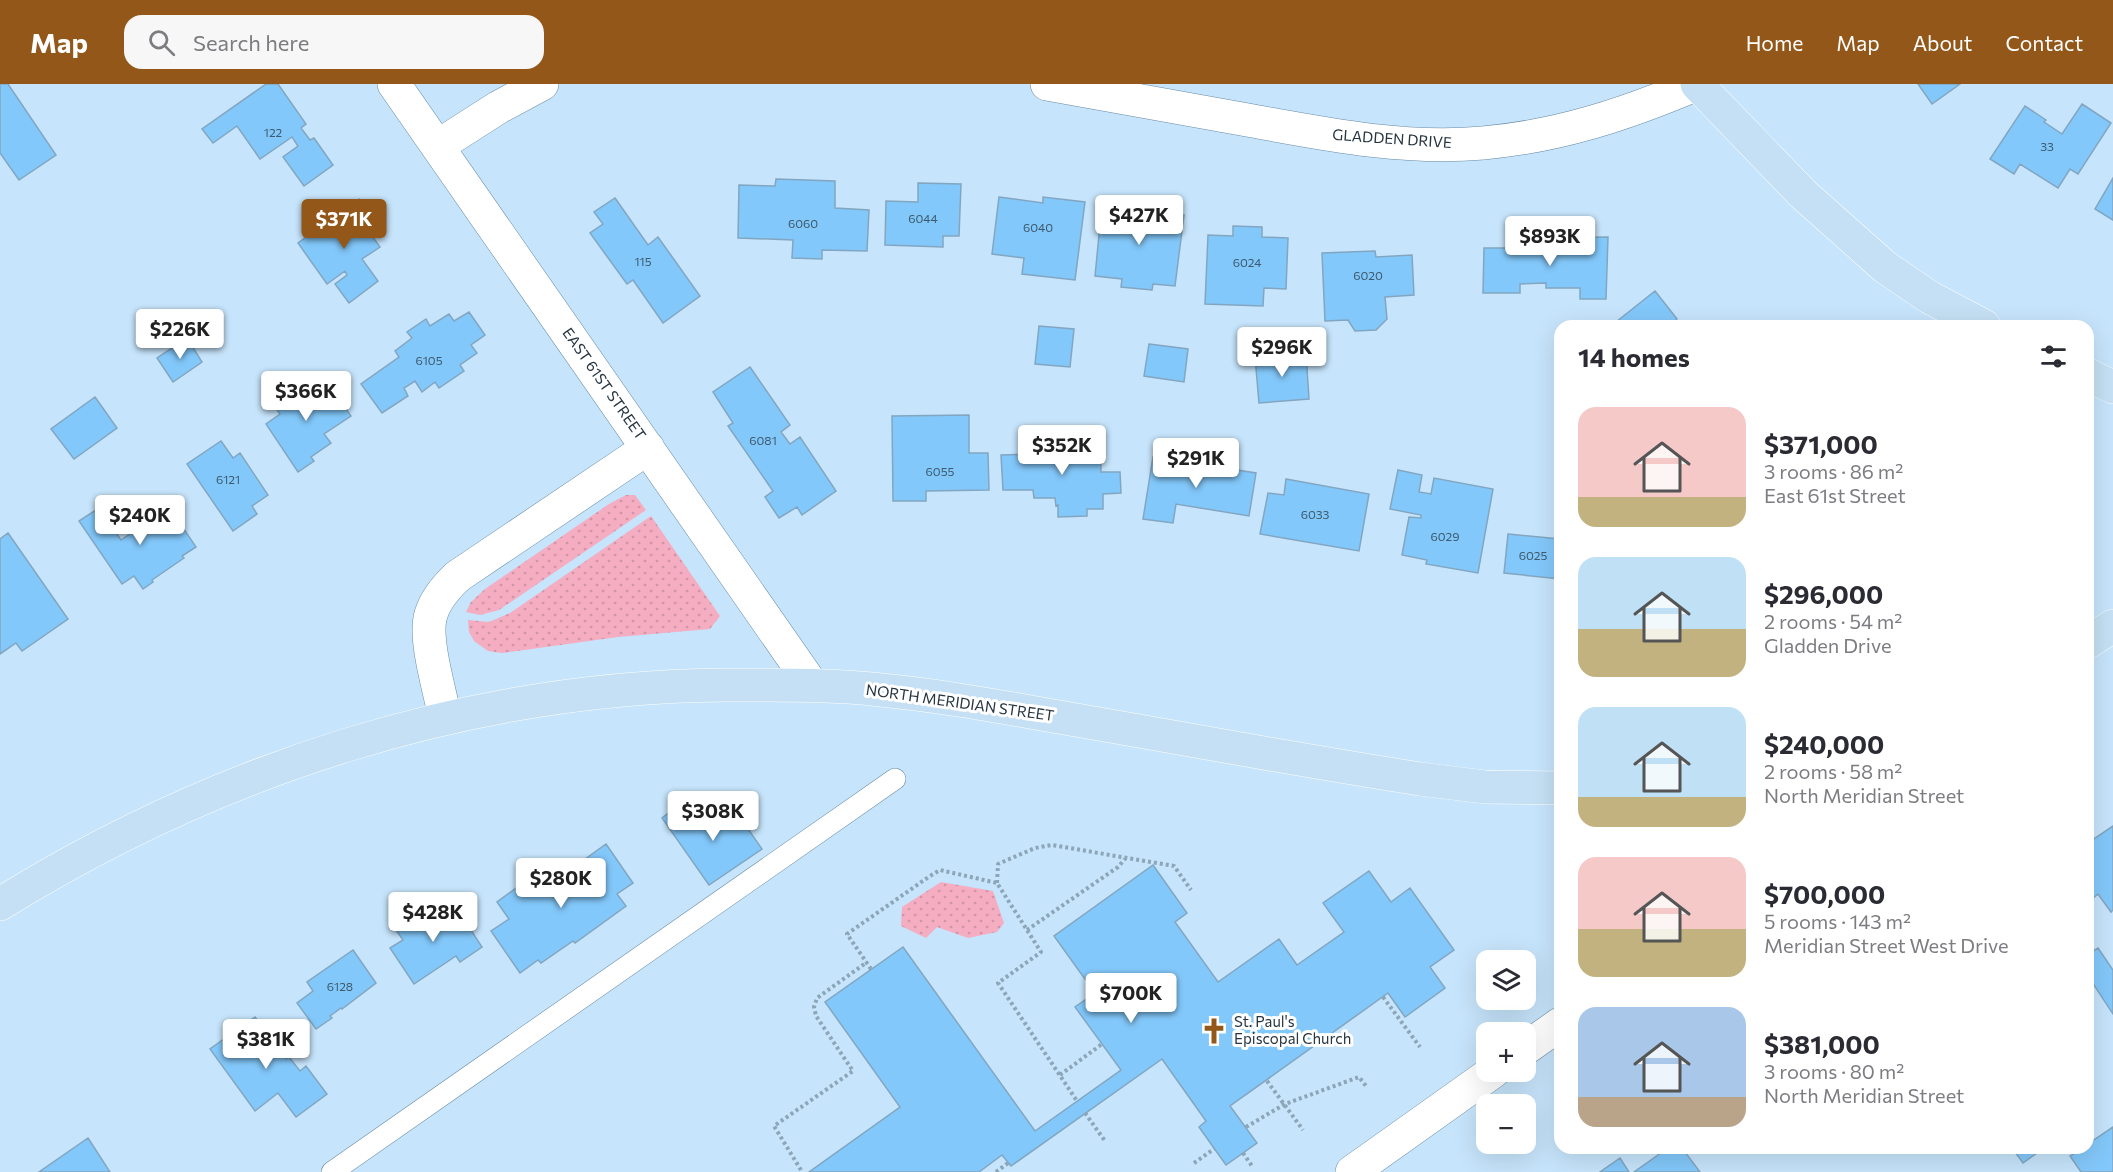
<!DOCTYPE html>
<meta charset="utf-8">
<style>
:root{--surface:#fff;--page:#f7f7f7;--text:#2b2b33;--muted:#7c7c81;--accent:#935719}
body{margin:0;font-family:Commissioner,sans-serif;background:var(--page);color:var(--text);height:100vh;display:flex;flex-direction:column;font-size:22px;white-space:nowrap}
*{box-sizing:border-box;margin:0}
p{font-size:20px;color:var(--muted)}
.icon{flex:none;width:33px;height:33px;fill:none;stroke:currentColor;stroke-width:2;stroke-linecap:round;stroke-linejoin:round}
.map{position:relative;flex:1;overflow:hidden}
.sheet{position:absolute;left:1554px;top:236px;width:540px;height:834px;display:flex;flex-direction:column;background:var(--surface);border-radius:18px;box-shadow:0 6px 24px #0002}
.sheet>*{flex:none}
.tools{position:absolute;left:1476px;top:866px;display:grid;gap:12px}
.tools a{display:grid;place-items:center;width:60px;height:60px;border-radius:12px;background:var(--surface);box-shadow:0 6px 24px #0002;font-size:30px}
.price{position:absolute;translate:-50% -51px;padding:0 14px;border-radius:6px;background:#fff;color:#222;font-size:20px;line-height:39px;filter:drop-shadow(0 2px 3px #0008)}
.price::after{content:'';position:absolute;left:50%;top:36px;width:18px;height:14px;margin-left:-9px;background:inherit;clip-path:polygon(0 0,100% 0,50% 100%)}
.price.on{background:var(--accent);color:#fff}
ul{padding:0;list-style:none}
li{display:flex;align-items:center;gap:18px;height:150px;padding:0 24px}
li span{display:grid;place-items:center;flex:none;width:168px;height:120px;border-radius:18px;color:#555}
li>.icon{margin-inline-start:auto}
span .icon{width:72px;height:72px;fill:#fffc;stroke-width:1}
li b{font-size:26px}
h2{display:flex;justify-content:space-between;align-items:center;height:72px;padding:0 24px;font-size:26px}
header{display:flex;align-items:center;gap:36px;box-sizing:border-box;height:84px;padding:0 30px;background:var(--accent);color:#fff}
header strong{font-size:28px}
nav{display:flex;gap:33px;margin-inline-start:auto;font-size:21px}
.search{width:420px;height:54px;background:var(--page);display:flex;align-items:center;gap:15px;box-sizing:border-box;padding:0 21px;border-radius:18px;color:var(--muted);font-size:22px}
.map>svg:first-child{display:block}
.grass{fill:url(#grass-dots)}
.building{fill:#83c8fa;stroke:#82a6c1;stroke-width:1.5}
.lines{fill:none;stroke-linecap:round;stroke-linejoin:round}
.service-casing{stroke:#688ba5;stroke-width:22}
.minor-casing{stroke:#688ba5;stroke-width:34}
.primary-casing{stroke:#fff;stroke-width:34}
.path{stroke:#8ca5b7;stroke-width:4;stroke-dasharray:3 3;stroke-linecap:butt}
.service{stroke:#fff;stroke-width:21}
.minor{stroke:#fff;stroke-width:33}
.primary{stroke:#c5e0f4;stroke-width:33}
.labels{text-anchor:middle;stroke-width:6;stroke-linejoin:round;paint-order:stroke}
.number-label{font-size:12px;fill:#3d5a6e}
.street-label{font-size:15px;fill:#263540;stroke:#fff}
.poi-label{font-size:15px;fill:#263540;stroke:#fff;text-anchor:start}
</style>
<header>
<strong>Map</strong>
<div class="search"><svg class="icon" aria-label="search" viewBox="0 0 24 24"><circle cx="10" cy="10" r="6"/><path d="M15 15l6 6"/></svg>Search here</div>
<nav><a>Home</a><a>Map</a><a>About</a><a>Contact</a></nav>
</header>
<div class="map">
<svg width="2113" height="1088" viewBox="0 0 2113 1088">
<defs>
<pattern id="grass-dots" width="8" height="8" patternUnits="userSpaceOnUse" patternTransform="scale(1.5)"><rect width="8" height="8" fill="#f5adc1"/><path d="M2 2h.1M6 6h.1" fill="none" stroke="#d295a7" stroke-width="1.8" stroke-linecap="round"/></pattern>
</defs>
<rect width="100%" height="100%" fill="#c6e4fb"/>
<path class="grass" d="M626,411h9l11,15 -147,100 -19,5 -14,-3 5,-10 14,-13 124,-85z
M651,432l69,100 -10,13 -92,8 -116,16 -14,-2 -14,-10 -5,-9 -1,-12 21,2 21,-9z
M941,798l52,9 11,32 -7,9 -29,6 -31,-11 -11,11 -25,-12 1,-19z"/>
<path class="building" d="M0,0h8l48,71 -37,25 -19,-27z
M266,0h12l28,40 -5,4 9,12 4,-2 19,27 -29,21 -21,-29 15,-11 -6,-9 -32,22 -23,-33 -24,17 -11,-14z
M1918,0h42l-28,20z
M2082,20l29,19 -33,51 -8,-5 -12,19 -38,-24 -6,10 -24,-15 35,-53 21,14 -2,2 18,12z
M2113,94v42l-18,-11z
M776,95l59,2v27l34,2 -2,41 -45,-1v9l-30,-1 1,-18 -55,-2 1,-53 36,1z
M918,99l43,1 -2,52h-16v11l-58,-2 1,-44 32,1z
M999,113l44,6v-6l42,5 -10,78 -53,-6 2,-16 -32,-4z
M615,114l33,47 10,-8 42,59 -37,27 -30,-43 -6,4 -37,-51 13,-9 -9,-12z
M359,115l18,25 -9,6 12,17 -18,12 16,22 -29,22 -14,-19 12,-9 -2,-4 -18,13 -29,-41z
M1102,121l33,4 1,-3 30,3v4l18,2 -9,71 -22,-2 -1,6 -31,-3 1,-8 -27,-3z
M1233,142l29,1v10l26,1 -2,51 -22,-1 -1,18 -58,-2 3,-69 25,1z
M1608,153l-2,62h-26v-11h-34v-5l-26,1v9h-37l1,-45h56v-10z
M1375,167l1,6 36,-2 2,40 -29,2 2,22 -11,11 -21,1 -7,-11 -23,1 -3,-68z
M1655,207l22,28 -8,7h-58z
M469,228l16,23 -14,10 6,8 -17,12 4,6 -25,17 -4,-6 -13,10 -7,-11 -11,7 4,8 -26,17 -21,-29 38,-27 -4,-6 17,-13 -5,-6 19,-13 4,7 19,-12 5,7z
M1039,242l35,3 -4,38 -35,-3z
M187,254l15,24 -29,20 -16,-24z
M1149,260l39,5 -4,33 -40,-6z
M1306,269l3,46 -50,4 -4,-46z
M750,283l40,58 -9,7 9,12 10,-7 36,54 -34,24 -5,-8 -18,11 -14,-21 8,-6 -45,-65 5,-3 -20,-31z
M326,297l25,35 -27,18 7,9 -20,14 3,4 -16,11 -32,-48 14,-10 -12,-17 18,-13 11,17z
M95,313l22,31 -43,31 -23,-30z
M969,331v38h19l1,37 -63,1v10h-33l-1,-85z
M221,357l12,17 7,-5 28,42 -16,11 5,8 -24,17 -46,-67z
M1100,358l1,30h19l1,21 -18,1v15h-16v7l-29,1v-12l-2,1 -1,-8h-21l-1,-8h-30l-2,-35 32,-1v-10z
M1153,373l103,16 -7,43 -73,-12 -3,19 -30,-4z
M1398,386l24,5 -3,17 12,2 3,-16 59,11 -15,84 -52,-9 1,-4 -25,-5 7,-38 12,1v-3l-31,-6z
M1286,395l83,15 -10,57 -99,-17 8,-41 16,2z
M169,423l27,40 -14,9 2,2 -32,22 1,2 -10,7 -9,-13 -12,8 -43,-63 20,-13 22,32z
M8,449l60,86 -46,32 -6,-8 -16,11v-115z
M1508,450l52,5v40l-56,-6z
M679,721l8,13 16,-4 14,8 18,-12 27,39 -53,36 -47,-67z
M2113,742v84l-2,2 -13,-18 -7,6 -3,-4v-53z
M606,760l27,39 -16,11 9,12 -51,37 -2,-2 -32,22 -3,-3 -18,13 -29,-42 18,-12 -12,-17 26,-19 8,11 42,-30 1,3z
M1153,781l34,48 -12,9 43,60 61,-43 18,26 47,-33 -21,-29 46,-32 22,31 19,-14 44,62 -24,17 15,21 -40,29 -17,-24 -158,113 27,37 -31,22 -27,-38 7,-6 -44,-62 -151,107 -9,-11 -23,17h-170l91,-65 -75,-105 78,-55 132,184 86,-61 -46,-63 20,-14 -41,-57z
M454,820l28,43 -22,15 -4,-6 -42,28 -24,-36 13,-8 -9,-13 22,-15 8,13z
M2098,864l15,22v44l-25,-38v-22z
M353,866l23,33 -34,26 -1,-1 -11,8 2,2 -16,11 -19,-26 16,-12 -6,-9z
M255,933l31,42 3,-2 11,14 6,-5 21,28 -31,23 -18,-24 -23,18 -45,-62z
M2113,1043v45h-32l-11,-16 13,-8h5v-4z
M88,1054l22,34h-71z
M1668,1064h14l18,24h-66z
M2012,1064h32l-21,15z
M1620,1074l9,14h-29z"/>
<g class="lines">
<g class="service-casing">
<path id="service" d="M332,1088l563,-393"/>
</g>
<g class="minor-casing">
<path id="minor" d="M394,0l418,601
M1047,0c69,12 137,25 206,37 76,14 153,29 230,22 77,-7 143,-29 214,-59
M438,62l61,-39 43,-23
M445,634c-5,-27 -20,-75 -15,-100 4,-17 16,-31 28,-42l190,-128
M1526,964l34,-24
M1352,1088l142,-101"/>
</g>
<g class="primary-casing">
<path id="primary" d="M1697,0l106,110 82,73 44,30 55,29
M2088,291l25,12
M2088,558l25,-16
M0,820c218,-135 469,-217 726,-219 52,0 103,-1 155,5 63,6 126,18 189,29 117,20 233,42 350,60l65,8 75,1"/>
</g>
<path class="path" d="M997,799l1,-19 37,-16 17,-3 122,21 17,24
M1027,846l91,-63 7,-8
M871,885l-24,-35 83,-58 10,-6 57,13 44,69 -43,31 79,118
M1383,913l37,50
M1060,991l42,-31
M1267,997l36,49
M1085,1029l20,28
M1246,1043l39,-23 74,-27 7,9
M1243,1069l9,13
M1194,1079l20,-14
M801,1086l-27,-44 79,-55 -37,-55 -2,-9 3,-9 50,-36
M996,1088l12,-9"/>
<use href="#service" class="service"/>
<use href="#minor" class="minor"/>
<use href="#primary" class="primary"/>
</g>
<defs>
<g id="church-bare" transform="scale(2.07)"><path d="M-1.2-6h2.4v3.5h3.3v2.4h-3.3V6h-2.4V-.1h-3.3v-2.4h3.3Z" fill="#935719" stroke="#fff" stroke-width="2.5" paint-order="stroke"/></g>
</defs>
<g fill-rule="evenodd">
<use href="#church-bare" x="1214" y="947"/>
</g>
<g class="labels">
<g class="number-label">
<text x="273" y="53">122</text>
<text x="2047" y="67">33</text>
<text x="923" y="139">6044</text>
<text x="803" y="144">6060</text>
<text x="1038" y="148">6040</text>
<text x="643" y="182">115</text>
<text x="1247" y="183">6024</text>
<text x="1368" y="196">6020</text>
<text x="429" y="281">6105</text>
<text x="763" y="361">6081</text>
<text x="940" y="392">6055</text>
<text x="228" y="400">6121</text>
<text x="1315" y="435">6033</text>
<text x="1445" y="457">6029</text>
<text x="1533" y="476">6025</text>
<text x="340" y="907">6128</text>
</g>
<g class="street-label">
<text transform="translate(1392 55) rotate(4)" y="5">GLADDEN DRIVE</text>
<text transform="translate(604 300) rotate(55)" y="5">EAST 61ST STREET</text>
<text transform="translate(960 619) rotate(8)" y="5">NORTH MERIDIAN STREET</text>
</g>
<g class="poi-label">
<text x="1234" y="943">St. Paul's<tspan x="1234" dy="17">Episcopal Church</tspan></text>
</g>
</g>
</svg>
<div class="tools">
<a><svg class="icon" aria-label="layers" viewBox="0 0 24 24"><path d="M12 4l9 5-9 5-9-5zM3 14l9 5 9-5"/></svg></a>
<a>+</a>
<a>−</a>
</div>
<b class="price" style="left:1139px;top:162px">$427K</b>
<b class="price on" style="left:344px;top:166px">$371K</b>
<b class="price" style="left:1550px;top:183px">$893K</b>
<b class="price" style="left:180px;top:276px">$226K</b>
<b class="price" style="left:1282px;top:294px">$296K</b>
<b class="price" style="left:306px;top:338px">$366K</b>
<b class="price" style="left:1062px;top:392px">$352K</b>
<b class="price" style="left:1196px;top:405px">$291K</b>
<b class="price" style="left:140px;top:462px">$240K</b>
<b class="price" style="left:713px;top:758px">$308K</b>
<b class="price" style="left:561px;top:825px">$280K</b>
<b class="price" style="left:433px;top:859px">$428K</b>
<b class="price" style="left:1131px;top:940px">$700K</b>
<b class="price" style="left:266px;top:986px">$381K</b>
<section class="sheet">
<h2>14 homes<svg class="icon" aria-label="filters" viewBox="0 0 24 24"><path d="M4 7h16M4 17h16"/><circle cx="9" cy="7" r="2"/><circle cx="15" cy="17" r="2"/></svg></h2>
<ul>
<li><span style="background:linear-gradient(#f6c9c9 75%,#c2b280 0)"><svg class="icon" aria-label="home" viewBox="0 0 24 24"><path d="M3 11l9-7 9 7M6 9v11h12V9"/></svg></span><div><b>$371,000</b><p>3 rooms · 86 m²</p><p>East 61st Street</p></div></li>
<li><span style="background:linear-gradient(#bfe0f5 60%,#c2b280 0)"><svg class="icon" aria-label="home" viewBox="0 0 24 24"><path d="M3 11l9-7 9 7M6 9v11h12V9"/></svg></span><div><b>$296,000</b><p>2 rooms · 54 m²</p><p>Gladden Drive</p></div></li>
<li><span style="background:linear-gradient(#bfe0f5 75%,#c2b280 0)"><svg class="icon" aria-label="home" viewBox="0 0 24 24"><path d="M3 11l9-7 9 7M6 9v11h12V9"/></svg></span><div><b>$240,000</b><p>2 rooms · 58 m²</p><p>North Meridian Street</p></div></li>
<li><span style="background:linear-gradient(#f6c9c9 60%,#c2b280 0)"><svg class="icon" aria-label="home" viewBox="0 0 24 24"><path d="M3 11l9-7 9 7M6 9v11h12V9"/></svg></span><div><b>$700,000</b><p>5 rooms · 143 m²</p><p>Meridian Street West Drive</p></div></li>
<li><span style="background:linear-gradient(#a9c7e8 75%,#b9a48a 0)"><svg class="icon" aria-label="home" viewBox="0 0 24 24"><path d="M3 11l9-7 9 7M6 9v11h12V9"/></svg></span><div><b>$381,000</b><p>3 rooms · 80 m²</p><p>North Meridian Street</p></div></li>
</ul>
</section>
</div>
